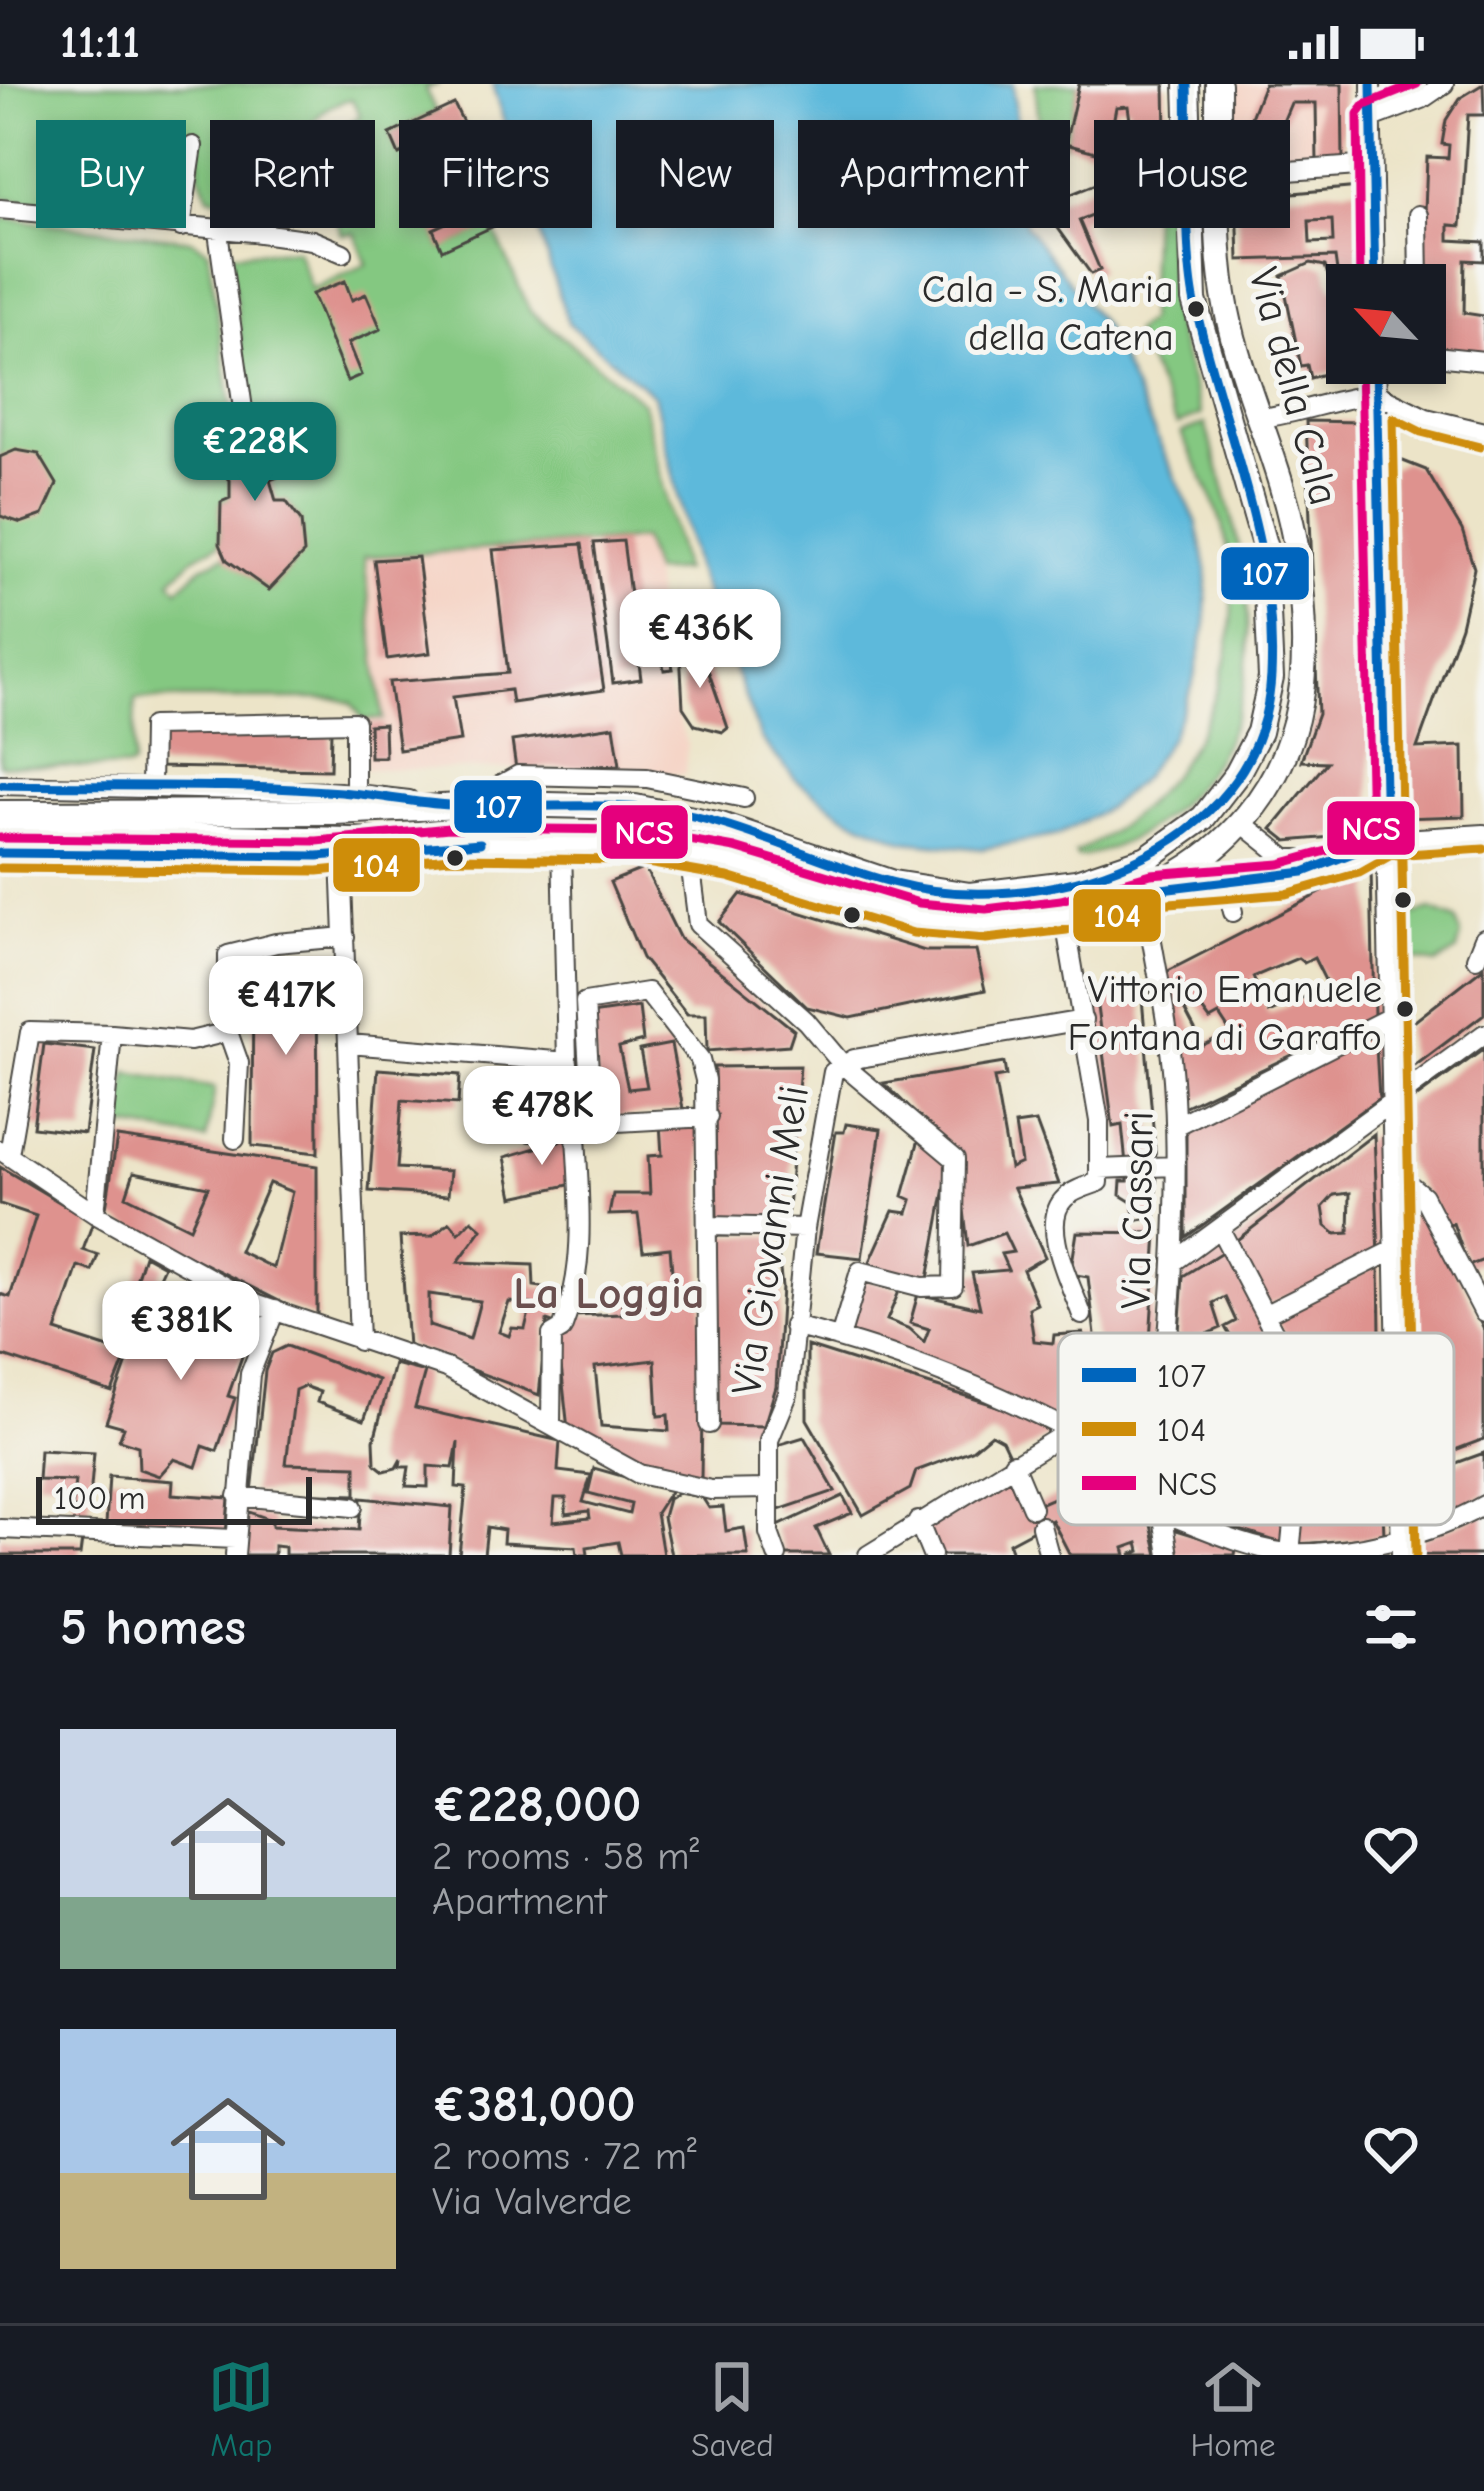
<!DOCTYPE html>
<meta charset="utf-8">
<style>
:root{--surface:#171b24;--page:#242831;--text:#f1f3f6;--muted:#9ea1a6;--line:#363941;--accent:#0f766e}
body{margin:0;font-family:"Comic Neue",sans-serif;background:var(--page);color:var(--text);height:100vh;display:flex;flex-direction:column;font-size:45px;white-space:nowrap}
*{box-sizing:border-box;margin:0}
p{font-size:39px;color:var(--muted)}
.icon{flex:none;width:66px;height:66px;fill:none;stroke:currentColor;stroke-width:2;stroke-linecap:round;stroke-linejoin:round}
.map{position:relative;height:1471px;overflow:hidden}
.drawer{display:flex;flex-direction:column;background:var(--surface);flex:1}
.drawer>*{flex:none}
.top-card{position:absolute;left:36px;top:36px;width:1413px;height:108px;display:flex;gap:24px}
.needle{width:78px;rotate:296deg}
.fabs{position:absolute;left:1326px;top:180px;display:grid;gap:24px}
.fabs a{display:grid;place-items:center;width:120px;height:120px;border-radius:0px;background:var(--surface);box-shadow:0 6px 18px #0003;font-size:60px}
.scale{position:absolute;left:36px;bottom:30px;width:276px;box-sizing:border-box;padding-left:12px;border:6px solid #2b2b2b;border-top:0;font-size:33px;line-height:42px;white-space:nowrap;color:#2b2b2b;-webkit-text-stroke:9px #f6f6f2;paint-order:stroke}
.price{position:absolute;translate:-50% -102px;padding:0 27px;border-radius:24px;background:#fff;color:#222;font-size:39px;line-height:78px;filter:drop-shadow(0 3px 6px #0008)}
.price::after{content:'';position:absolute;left:50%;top:72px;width:36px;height:27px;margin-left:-18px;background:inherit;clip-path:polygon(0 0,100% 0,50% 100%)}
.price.active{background:var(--accent);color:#fff}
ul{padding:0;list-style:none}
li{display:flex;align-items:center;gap:36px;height:300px;padding:0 60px}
li span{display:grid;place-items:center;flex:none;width:336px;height:240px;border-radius:0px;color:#555}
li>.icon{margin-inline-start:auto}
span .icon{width:144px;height:144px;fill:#fffc;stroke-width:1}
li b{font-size:51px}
h2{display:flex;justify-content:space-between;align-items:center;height:144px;padding:0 60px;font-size:51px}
.tag{padding:0 42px;border-radius:0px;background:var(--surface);box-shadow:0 6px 18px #0003;font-size:42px;line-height:108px}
.tag.active{background:var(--accent);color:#fff}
.status{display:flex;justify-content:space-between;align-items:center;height:84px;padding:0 60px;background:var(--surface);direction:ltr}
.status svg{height:33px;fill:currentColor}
.tabs{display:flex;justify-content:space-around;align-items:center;height:168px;border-top:3px solid var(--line);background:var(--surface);font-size:33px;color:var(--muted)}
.tabs a{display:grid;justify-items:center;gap:6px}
.tabs .active{color:var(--accent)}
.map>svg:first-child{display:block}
.built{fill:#f5d2c3}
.green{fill:#84c881;stroke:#587a56;stroke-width:3}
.water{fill:#5db9db;stroke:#447283;stroke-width:3}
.building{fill:#de928e;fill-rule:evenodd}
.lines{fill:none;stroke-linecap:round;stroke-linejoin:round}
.minor-casing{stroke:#484743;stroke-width:22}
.major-casing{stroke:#484743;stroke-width:28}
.minor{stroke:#fff;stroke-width:18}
.major{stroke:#fff;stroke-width:24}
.bus-1-casing{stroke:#f6f6f2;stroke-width:18}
.bus-2-casing{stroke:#f6f6f2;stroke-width:18}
.bus-3-casing{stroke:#f6f6f2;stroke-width:18}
.bus-1{stroke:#0065bd;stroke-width:9}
.bus-2{stroke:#ce8d09;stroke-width:9}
.bus-3{stroke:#e5007d;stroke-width:9}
.bus-dot{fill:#2b2b2b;stroke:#f6f6f2;stroke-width:4.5}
.labels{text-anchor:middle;stroke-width:10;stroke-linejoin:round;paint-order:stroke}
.bus-label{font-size:39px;fill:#2b2b2b;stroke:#f6f6f2;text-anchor:end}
.street-label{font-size:42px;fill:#2b2b2b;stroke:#f6f6f2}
.neighbourhood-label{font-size:45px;font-weight:bold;fill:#6a4f4e;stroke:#f6f6f2}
.key{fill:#f6f6f2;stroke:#b9b9b6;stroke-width:3}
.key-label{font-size:33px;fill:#2b2b2b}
.line-badge{stroke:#f6f6f2;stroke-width:4.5}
.badge-label{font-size:33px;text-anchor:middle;font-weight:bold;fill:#fff}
</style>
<div class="status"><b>11:11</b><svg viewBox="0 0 49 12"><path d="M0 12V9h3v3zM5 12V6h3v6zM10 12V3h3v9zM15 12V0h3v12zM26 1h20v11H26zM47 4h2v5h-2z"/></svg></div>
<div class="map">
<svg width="1484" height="1471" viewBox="0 0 1484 1471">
<rect width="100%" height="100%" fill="#f6f6f2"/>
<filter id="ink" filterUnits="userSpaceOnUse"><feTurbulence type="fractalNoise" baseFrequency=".00833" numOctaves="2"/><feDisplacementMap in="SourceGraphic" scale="24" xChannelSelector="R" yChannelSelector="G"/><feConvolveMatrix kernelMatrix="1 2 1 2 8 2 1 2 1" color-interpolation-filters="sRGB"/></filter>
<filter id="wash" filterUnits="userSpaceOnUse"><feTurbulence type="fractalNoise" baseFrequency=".004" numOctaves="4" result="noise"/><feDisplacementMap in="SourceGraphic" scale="48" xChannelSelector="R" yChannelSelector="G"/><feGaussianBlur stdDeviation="2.7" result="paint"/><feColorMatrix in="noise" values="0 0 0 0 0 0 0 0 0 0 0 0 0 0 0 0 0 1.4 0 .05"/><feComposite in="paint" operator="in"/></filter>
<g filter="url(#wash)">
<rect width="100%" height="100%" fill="#ece4c8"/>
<path class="built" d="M1234,0h108l1,78 -78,2 -28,-11 5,-15h-6z
M643,455l10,33 10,104 24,69 -2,30 -78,-6h-242l-2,-49 20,-2 -19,-161z"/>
<path class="green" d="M0,0h439l-14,5 11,23 -46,22 9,20 65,-30 12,28 -64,30 8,20 65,-29 13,26 -65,30 9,20 50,-23 38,85 113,91 40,168 -30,2 -11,-33 -278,18 19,162 -20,1 -11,-17 -14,-4h-203l-2,66 -4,3 -129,-3v-547l191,22 17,10 26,175 -26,5 11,39 11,11v18l-9,4 -1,42 -23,11 -26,25 7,9 25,-23 22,-10 44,34 34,-37 -2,-32 -15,-20h-10l-6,-21 10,-5 -9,-32 7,-2 -3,-22 -24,3 -21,-169 67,-3 14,39 56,-25 -12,-31 -13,1 -28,-71 20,-30 26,-17 -8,-17c-64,12 -45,83 -89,111l-54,-14 -10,-23v-32l-33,78 -164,-21z
M1035,0h44l-14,60 -24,-3z
M1167,122l5,111 29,98 -24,10 -44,-93 15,-11 4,-111z
M1205,340c36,117 82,262 -12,365 -33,37 -67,58 -115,69l-3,-5c115,-55 181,-191 150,-318 -9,-35 -28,-68 -44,-102z
M1431,826l25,10 5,16 -4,15 -21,13 -31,-6 -2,-41z
M128,989l87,15 -9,52 -87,-15z"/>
<path class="water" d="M492,0h521l12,141 80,103 91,193 11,49 -1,53 -14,64 -21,49 -28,41 -34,30 -50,28 -77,14 -78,-8 -58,-25 -49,-35 -36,-42 -66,-173 -41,-171 -86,-72z"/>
<g id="blocks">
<path class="building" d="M1079,0h86l1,54 -33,4 -5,-36 -12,1 -9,48 -42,-11z
M1264,0h78l1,78h-26l-1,-59h-25l-26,61 -28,-11z
M1483,0l1,31h-16l-7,111 -12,-1v15l35,2v19l-19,-1 -1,53 20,3v38l-59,-7 -1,-107 3,-83 21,1 1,-13 -7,-1 4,-24 14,-22z
M454,20l10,20 -65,31 -9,-21z
M130,38l29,8 4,14 -7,14 -34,-4z
M476,68l9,21 -64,30 -10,-21z
M1153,77l11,27 -85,32 21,50 -9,4 -49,-68z
M1360,103v98h-13l-2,83 -35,10 -3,-13 -6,1 -19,-90 29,-13 14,3 7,22 7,-2 -4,-29 -96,3 -2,-62zM1332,136l1,22 -23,1 -1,-22z
M498,115l9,21 -65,30 -9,-21z
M345,197l7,19 14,-6 15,35 -33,14 13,32 -14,6 -35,-87z
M275,334l3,24 -7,1 9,33 -10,4 6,21h10l15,20 3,32 -35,37 -42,-30 -7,-16 1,-42 9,-4v-18l-11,-11 -11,-40z
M1306,337l54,1 11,380 -28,34 -56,5 -15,-12 55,-67 -26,-1 17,-47z
M16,366l23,4 18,30 -14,31 -22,8 -21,-7v-59z
M1403,377l23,9 36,60 12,38 -13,58 -44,122 46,-2 1,70 -63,2 -10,-335v-14z
M623,457l18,138 -28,4 -19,-140z
M582,460l22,146 -92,13 -2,-13 -57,7 7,44 -61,9 -10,-68 119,-9 -15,-123z
M418,473l12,96 -43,6 -13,-99z
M664,537l9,48 -9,1 -9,-48z
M699,560l29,84 -5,4 -28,-7 -12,-18 -3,-57z
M384,640l1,33h-15l-1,-32z
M614,642l6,39 -104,4 -4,-28z
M158,644l173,3 -1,39 -173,-3z
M1371,783l3,149 -193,92 -15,-136zM1298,874l6,5 10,-5 14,28 -59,27 -16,-36zM1197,918l13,18 9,-5 11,17 -27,13 -18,-34z
M645,784l35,71 114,91 -5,15 -82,6 -1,-37h-19l-45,-56 -32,-76z
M741,810l184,57h51l9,39 -134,28 -44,-11 -88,-85z
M317,876l1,193 -66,-7 1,-176z
M1484,883v47l-76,57 -2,-43z
M1141,902l15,176 -30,2 -4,-39 -9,2 -18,-135z
M639,923l4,34 -24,6 9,42 19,-2 -7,-37 31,-6 12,65 -83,10 -9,-105z
M1375,946l4,68 -193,139v-108z
M44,960l51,6 -11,83 -51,-6z
M1484,965v211l-16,6 -15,-43 -6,4 -41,-63v-59z
M1004,979l2,13 -12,2 16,90 11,-5 -6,-38 21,-3 23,62 -45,4 31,69 -22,13 14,34 -8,4 5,33 19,2 1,-8 29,-2 -2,33 39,4 -2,-19 -21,1 -9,-75 -12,-2 -4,-12 5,-31 80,1 -15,228 -296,-129 16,-53 38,10 -13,31 23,9 14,13 5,-13 -19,-6 8,-29 62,14 -8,-35 36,-3 -7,-16 12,-2 -9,-19 -36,13 -10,-91 -74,-72z
M800,982l-13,153h-70l-3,-152z
M378,985l82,6 -2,29 -56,-4 -5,68 53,3 -2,25 -79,-5z
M702,1037v289l-1,69 -68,-14 -65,-36 -10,-90 8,-1 8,-22 48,-2v-10l16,-3v-13l35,-6 -3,-34 -27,3 -5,-37 -29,1 4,-21h37l-2,-38 14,-1 -2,-32zM655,1276l3,56 10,-1 1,16 -68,-5 -6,-59z
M846,1040l35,5 -19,129 -46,-5 20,-121h8z
M1374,1050l5,122 -111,49 -35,-62zM1350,1109l-1,40 -13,1 -10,-8 -3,-19 11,-12z
M117,1053l200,29v154l-212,-106zM134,1088l74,15 -18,41 -64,-32zM269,1099l23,9 -19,76 -34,-17z
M573,1053v47l-60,13 -8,-40z
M919,1055l31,22 -22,118 -8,3 -52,-16 25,-55 15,2 4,-13 -9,-4z
M0,1083l93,55 -10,28 15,5 -6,16 -14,-5 -22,65 71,23 -15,38 -112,-37v-61l10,3 26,-81 -36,-12z
M1128,1088h29l-2,45 -21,4 -1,-18 -13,-8 1,-14h7z
M1410,1112l33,49 41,85v109l-66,25z
M472,1136l10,9 -24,33 75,3 1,21 34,5 -13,33 -8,-3 -8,74 -131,-49 -8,-109 32,-1 18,-14 9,11zM429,1210l51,7 -10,38 -41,-13zM509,1218l22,2 -6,25 -13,-1 -3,8 -10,-4z
M715,1152h58l5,17 4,34 -6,100 -12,39 -49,-1z
M1225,1166l55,105 18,52 -11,73 -101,-17 15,-55 7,1 -2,-10 22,-2 -1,8 18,-2 1,-18 -15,4 -1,-12 13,-5 -7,-19 12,-6 -5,-11 -11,3 -7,-12 11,-6 -11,-24 -12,6 8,25 -43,19 5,-71z
M144,1171l20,11 -22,48 -15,-5z
M1379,1181l3,208 -77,7 8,-86 -39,-80zM1355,1249l-1,14 -38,13 -4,-12z
M186,1208l70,25 -28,79 7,2 -18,53 -14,-5 -7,21 -22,-8 -15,17 -20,-7 -1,-23 -19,-6 5,-13 -18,-5 38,-108 31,11z
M287,1262l91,34 -14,40 -47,-18 3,-10 -16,-6 -9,4 -9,74 70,2v29l-104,-3 13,-121 7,-18z
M807,1262l203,64 42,23 -41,26 -9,-19 -11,-6 -19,16 -56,21 -6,18 -47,26 -56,-96z
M394,1280l31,8 -10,36 145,33 -2,30 33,4 -8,27 46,12 2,-10 -43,-11 6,-25 77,22 -15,23 7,42h-42l-3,-13 -31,5 1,8h-11l-1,-8 -73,-4 1,-13 -17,-3 -3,28h-25l7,-67 -10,-1 2,-45 -5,26 -25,-2v21l-22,-1 3,-19h-9l1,-8 -5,9 -12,3 -9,-7 -1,-24zM555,1414h11v16l23,-3 1,7 -37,4z
M804,1353l31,54 -59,20 -2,-65z
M40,1366l54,3 -5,57 -17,-2 3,-27 -37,-1z
M1080,1367l8,2 3,15 18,-11 20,13 14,21 15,64h-28l10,-4 -2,-8 -14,5 2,7h-56l-18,-35 -43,23 3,12h-76l-13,-30 84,-50 18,35 33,-14 8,-4 -6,-21 19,-9z
M1484,1369v42l-36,21 -29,10 -2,-49z
M109,1392l64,5 -1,13 57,4 -3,36 -120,-9z
M1219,1399l73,11 -7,50 -80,-25z
M1382,1401l2,51 -88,9 6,-54z
M678,1409l24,4 7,11 14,-1 3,24 18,-3 4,27h-77l-8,-38 5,-18z
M843,1412l9,17 -36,15 13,27h-44l-11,-27z
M361,1414l91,9 -3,48h-164v-8l-11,-1v9h-35l7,-44 26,9v6l87,4z
M1484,1430v41h-69l1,-14z
M1170,1444l66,20 -1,7h-62z
M0,1453l82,3 -2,15h-80z"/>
</g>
</g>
<g filter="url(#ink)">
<use href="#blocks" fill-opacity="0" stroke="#484743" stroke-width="3"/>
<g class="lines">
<g class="minor-casing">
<path id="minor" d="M1371,0l4,201
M1372,34l50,-19 22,-15
M1220,92l152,-11
M0,125l253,23 59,8 31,13
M1418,131l1,70
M181,143l12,-81
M218,148l25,177
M1425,271l59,6
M1376,279l25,1192
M1377,310l49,24 58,14
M1261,334c41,-5 75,-20 116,-24
M502,700l16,-9 129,3 97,20
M0,701l339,7 70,8
M151,704l1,-62 203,-4v71
M1242,739l45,36h44
M0,769l318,3 67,-6
M689,769l9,71 108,97 37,44 112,94 -2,127 -31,1 -62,-16 -20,67
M341,771l18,486
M1227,803l6,25
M1155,805l106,-6 93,-24 32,-19 98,-6
M1144,810c10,66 27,135 30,202 6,121 -5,240 -17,361l-10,16
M1064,831l35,206v61c-11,4 -26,8 -34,16 -27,25 7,88 17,117
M1476,874l8,-20
M112,950l78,7 38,-9
M349,960l219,18
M592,1039l-7,-121 62,-10 53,68 5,20 4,344
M581,1040l127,-7
M1175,1042l215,-109
M530,1048l38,-27
M235,1055l4,-76 -11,-31v-77l48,-12 69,-6
M0,1066l95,64 163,91 188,63 193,106 72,16 57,-1
M9,1070l21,-122 82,2 -17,180
M1099,1085l76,-3
M1393,1087l30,25 61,117
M710,1142l95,2
M1221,1147l85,163 -16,159
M1175,1177l309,-227
M1268,1229l126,-63
M793,1242c128,31 241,81 354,147l11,12 11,70
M551,1339l1,-88 10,-6c27,-67 16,-141 13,-212l-7,-12 -6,-261
M1013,1379l19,45
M1147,1389l14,-7c81,21 156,18 238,8
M238,1412l115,11
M1164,1429c40,15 81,35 124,40 63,2 142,-17 196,-48
M918,1437l14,34
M1041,1442l8,29
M0,1445l235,10
M235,1471l15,-181 25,-64
M777,1471l-8,-22v-93l19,-46 17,-166 28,-156 21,-13 229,-39
M868,1471l204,-126"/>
</g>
<g class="major-casing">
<path id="major" d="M0,729l335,-1 169,-8 131,3 86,18 172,58 77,12 106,-13 71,-24 56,-40 34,-44 22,-42 12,-54 -6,-130 -71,-248 -7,-216
M0,748l660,15c99,21 198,70 299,76 141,9 300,-55 337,-204 13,-52 8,-119 0,-172 -13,-81 -53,-156 -69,-236 -15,-72 -8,-153 -9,-227"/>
</g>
<use href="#minor" class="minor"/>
<use href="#major" class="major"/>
<g class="bus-1-casing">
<path id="bus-1" d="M1371,0l4,201
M0,701c113,2 228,-2 341,7 37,3 73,11 110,13 69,5 141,-4 210,5 79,11 153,52 230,72 148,40 370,-26 380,-206 7,-134 -48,-245 -76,-372 -12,-58 -6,-157 -8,-220
M0,769l318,3 162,-13
M1099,823l54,-17 151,-18 82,-32 -10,-477"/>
</g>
<g class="bus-2-casing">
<path id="bus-2" d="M0,784l318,3 132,-13 180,2 98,17 185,56 73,6 81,-9 90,-26 129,-10 73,-21 32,-18 93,-6
M1416,1471l-23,-1137 28,14 59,15"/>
</g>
<g class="bus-3-casing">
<path id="bus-3" d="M1360,201l-2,-171 7,-9 52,-21
M0,754l317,3 132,-13 183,2 103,18 184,55 67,6 75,-9 90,-26 129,-10 68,-19 23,-13 -10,-469"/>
</g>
<use href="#bus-1" class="bus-1"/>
<use href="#bus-2" class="bus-2"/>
<use href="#bus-3" class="bus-3"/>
</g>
</g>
<g class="bus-dot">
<circle cx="1196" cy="225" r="10"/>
<circle cx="455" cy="774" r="10"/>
<circle cx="1403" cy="816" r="10"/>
<circle cx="852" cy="831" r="10"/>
<circle cx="1405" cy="925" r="10"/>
</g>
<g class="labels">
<g class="bus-label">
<text x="1174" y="218">Cala - S. Maria<tspan x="1174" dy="48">della Catena</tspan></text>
<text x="1382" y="918">Vittorio Emanuele<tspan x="1382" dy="48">Fontana di Garaffo</tspan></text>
</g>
<g class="street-label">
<text transform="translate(1295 302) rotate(75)" y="15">Via della Cala</text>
<text transform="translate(1136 1126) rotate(-89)" y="15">Via Cassari</text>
<text transform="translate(769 1156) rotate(-81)" y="15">Via Giovanni Meli</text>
</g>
<g class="neighbourhood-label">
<text x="609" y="1224">La Loggia</text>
</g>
</g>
<rect x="1058" y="1249" width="396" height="192" rx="18" class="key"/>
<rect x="1082" y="1284" width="54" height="14" fill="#0065bd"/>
<rect x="1082" y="1338" width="54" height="14" fill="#ce8d09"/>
<rect x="1082" y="1392" width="54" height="14" fill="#e5007d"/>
<g class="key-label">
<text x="1157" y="1303">107</text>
<text x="1157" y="1357">104</text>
<text x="1157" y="1411">NCS</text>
</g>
<g class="line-badge">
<rect x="1219" y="461" width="92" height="57" rx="12" fill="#0065bd"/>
<rect x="452" y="694" width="92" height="57" rx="12" fill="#0065bd"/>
<rect x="1325" y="715" width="92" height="58" rx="12" fill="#e5007d"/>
<rect x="599" y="719" width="91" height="58" rx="12" fill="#e5007d"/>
<rect x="331" y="752" width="91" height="58" rx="12" fill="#ce8d09"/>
<rect x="1071" y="803" width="92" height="57" rx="12" fill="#ce8d09"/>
</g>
<g class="badge-label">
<text x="1265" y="501">107</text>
<text x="498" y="734">107</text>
<text x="1371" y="756">NCS</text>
<text x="644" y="760">NCS</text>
<text x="376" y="793">104</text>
<text x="1117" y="843">104</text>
</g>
</svg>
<div class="fabs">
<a><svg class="needle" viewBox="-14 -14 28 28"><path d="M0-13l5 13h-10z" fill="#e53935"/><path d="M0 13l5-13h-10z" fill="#9ea1a6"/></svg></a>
</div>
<div class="scale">100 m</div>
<b class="price active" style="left:255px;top:420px">€228K</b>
<b class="price" style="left:700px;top:607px">€436K</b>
<b class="price" style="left:286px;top:974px">€417K</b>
<b class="price" style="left:542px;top:1084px">€478K</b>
<b class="price" style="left:181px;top:1299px">€381K</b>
<div class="top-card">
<a class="tag active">Buy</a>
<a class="tag">Rent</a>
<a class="tag">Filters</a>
<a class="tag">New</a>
<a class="tag">Apartment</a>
<a class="tag">House</a>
</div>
</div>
<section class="drawer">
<h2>5 homes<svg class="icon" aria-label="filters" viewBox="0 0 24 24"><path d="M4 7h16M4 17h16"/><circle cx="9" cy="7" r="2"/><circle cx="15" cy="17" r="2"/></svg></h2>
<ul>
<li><span style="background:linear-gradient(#c9d6e8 70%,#7fa58c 0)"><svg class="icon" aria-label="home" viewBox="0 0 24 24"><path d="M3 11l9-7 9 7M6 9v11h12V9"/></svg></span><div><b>€228,000</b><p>2 rooms · 58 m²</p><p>Apartment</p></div><svg class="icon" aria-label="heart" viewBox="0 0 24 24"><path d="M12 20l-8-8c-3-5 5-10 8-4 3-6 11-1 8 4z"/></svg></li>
<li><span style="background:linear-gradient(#a9c7e8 60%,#c2b280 0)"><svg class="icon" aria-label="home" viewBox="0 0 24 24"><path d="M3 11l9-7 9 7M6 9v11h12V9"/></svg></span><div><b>€381,000</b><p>2 rooms · 72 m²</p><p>Via Valverde</p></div><svg class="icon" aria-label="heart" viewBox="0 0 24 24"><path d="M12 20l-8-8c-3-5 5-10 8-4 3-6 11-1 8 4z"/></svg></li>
</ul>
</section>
<nav class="tabs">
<a class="active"><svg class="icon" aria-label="map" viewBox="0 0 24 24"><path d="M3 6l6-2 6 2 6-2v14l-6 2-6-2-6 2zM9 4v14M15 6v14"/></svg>Map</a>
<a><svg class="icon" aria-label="saved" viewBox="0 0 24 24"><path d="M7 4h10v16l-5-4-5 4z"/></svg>Saved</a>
<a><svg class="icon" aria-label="home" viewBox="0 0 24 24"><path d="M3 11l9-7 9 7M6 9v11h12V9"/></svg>Home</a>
</nav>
